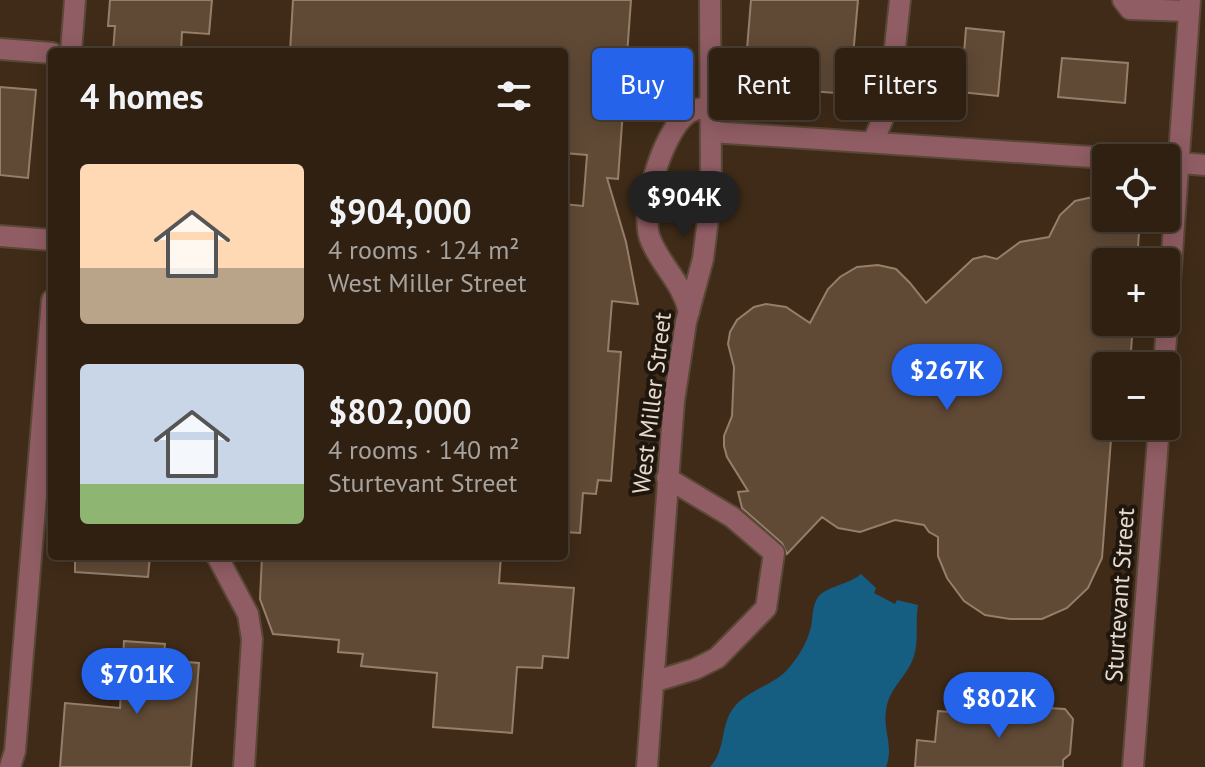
<!DOCTYPE html>
<meta charset="utf-8">
<style>
:root{--surface:#2f2012;--page:#3b2d20;--text:#f1f3f6;--muted:#a7a39f;--line:#4a3e32;--accent:#2563eb}
body{margin:0;font-family:"PT Sans",sans-serif;background:var(--page);color:var(--text);height:100vh;display:flex;flex-direction:column;font-size:30px;white-space:nowrap}
*{box-sizing:border-box;margin:0}
p{font-size:26px;color:var(--muted)}
.icon{flex:none;width:44px;height:44px;fill:none;stroke:currentColor;stroke-width:2;stroke-linecap:round;stroke-linejoin:round}
.map{position:relative;flex:1;overflow:hidden}
.panel{position:absolute;left:48px;top:48px;width:520px;height:512px;display:flex;flex-direction:column;background:var(--surface);border-radius:8px;box-shadow:0 4px 20px #0003,0 0 0 2px var(--line)}
.panel>*{flex:none}
.banner{position:absolute;left:592px;top:48px;width:492px;height:72px;display:flex;gap:16px}
.buttons{position:absolute;left:1092px;top:144px;display:grid;gap:16px}
.buttons a{display:grid;place-items:center;width:88px;height:88px;border-radius:8px;background:var(--surface);box-shadow:0 4px 20px #0003,0 0 0 2px var(--line);font-size:40px}
.price{position:absolute;translate:-50% -68px;padding:0 18px;border-radius:28px;background:var(--accent);color:#fff;font-size:26px;line-height:52px;filter:drop-shadow(0 2px 4px #0008)}
.price::after{content:'';position:absolute;left:50%;top:48px;width:24px;height:18px;margin-left:-12px;background:inherit;clip-path:polygon(0 0,100% 0,50% 100%)}
.price.active{background:#222;color:#fff}
ul{padding:0;list-style:none}
li{display:flex;align-items:center;gap:24px;height:200px;padding:0 32px}
li span{display:grid;place-items:center;flex:none;width:224px;height:160px;border-radius:8px;color:#555}
li>.icon{margin-inline-start:auto}
span .icon{width:96px;height:96px;fill:#fffc;stroke-width:1}
li b{font-size:34px}
h2{display:flex;justify-content:space-between;align-items:center;height:96px;padding:0 32px;font-size:34px}
.pill{padding:0 28px;border-radius:8px;background:var(--surface);box-shadow:0 4px 20px #0003,0 0 0 2px var(--line);font-size:28px;line-height:72px}
.pill.active{background:var(--accent);color:#fff}
.map>svg:first-child{display:block}
.water{fill:#155e81}
.building{fill:#604a36;stroke:#967e68;stroke-width:2}
.lines{fill:none;stroke-linecap:round;stroke-linejoin:round}
.minor-casing{stroke:#5a4735;stroke-width:24}
.minor{stroke:#905d64;stroke-width:20}
.labels{text-anchor:middle;stroke-width:8;stroke-linejoin:round;paint-order:stroke}
.street-label{font-size:24px;fill:#e6d9cd;stroke:#1f160d}
</style>
<div class="map">
<svg width="1205" height="767" viewBox="0 0 1205 767">
<rect width="100%" height="100%" fill="#3f2b18"/>
<path class="water" d="M861,574l15,14 -2,5 21,11 2,-4 21,5c-3,17 1,34 -4,51 -6,20 -26,32 -28,55 -3,20 8,36 0,56h-176c16,-17 10,-39 22,-57 14,-20 39,-23 55,-40 11,-12 20,-27 24,-43 2,-10 1,-21 7,-30 9,-11 30,-12 43,-23z"/>
<path class="building" d="M110,0h102l-3,34 -27,-2 -1,20h-68l2,-26h-7z
M293,0h338l-13,179 -11,-1 19,64 12,62 -26,-3 -4,50 13,1 -10,129 -13,-1 -2,14 -13,-1 -3,40 -16,-1v-328l19,2 4,-51 -23,-2v-101h-274z
M751,0h107l-6,67 12,2 -2,26 -118,-9z
M966,28l38,4 -6,64 -37,-4z
M1062,58l66,5 -3,40 -67,-6z
M0,87l36,3 -8,88 -28,-3z
M1106,194v24h34l-3,44h-31v60h27l-3,44h-24v60h6l-10,132 -14,30 -21,20 -25,11h-32l-25,-4 -21,-14 -17,-23 -9,-22v-19l-9,-5 -5,-7 -29,-5 -35,12 -22,-4 -16,-11 -35,37 -5,-11 -40,-35 -4,-16 10,-1 -21,-34 -3,-11v-10l8,-20 2,-49 -6,-23 2,-12 7,-12 17,-13 12,-3 20,3 24,16 18,-34 12,-12 17,-10 21,-2 18,4 14,14 16,20 47,-44 12,-3 12,3 23,-17 29,-5 11,-22 15,-14z
M75,556h75l-2,21 -73,-5z
M262,556h239l-2,27 75,5 -6,70 -25,-2 -1,12 -25,-1 -5,66 -79,-6 4,-54 -76,-7 2,-12 -25,-2 1,-12 -66,-6 -13,-35z
M124,641l41,3 -2,16 36,3 -8,104h-131l5,-64 55,5z
M1031,707l34,2 8,10 -3,35 -7,6v7h-148l2,-27 18,2 3,-31 92,7z"/>
<g class="lines">
<g class="minor-casing">
<path id="minor" d="M1123,0l7,9 59,2
M0,49l52,4
M71,52l4,-52
M711,132l396,26
M873,142l16,-38 11,-104
M1169,162l36,3
M0,236l52,4
M689,312c-7,-30 -27,-45 -38,-71 -13,-28 11,-108 36,-127 6,-5 16,-6 23,-8
M1164,366l26,-366
M217,556l31,58 4,25 -8,128
M653,682l42,-13 22,-11 49,-50 8,-55 -42,-36 -65,-39
M10,767l5,-16 37,-451
M647,767l27,-366 12,-79 17,-63 8,-64 -1,-195
M1133,767l26,-341"/>
</g>
<use href="#minor" class="minor"/>
</g>
<g class="labels">
<g class="street-label">
<text transform="translate(652 403) rotate(-83)" y="8">West Miller Street</text>
<text transform="translate(1120 595) rotate(-86)" y="8">Sturtevant Street</text>
</g>
</g>
</svg>
<div class="buttons">
<a><svg class="icon" aria-label="locate" viewBox="0 0 24 24"><circle cx="12" cy="12" r="6"/><path d="M12 2v4M12 18v4M2 12h4M18 12h4"/></svg></a>
<a>+</a>
<a>−</a>
</div>
<b class="price active" style="left:684px;top:239px">$904K</b>
<b class="price" style="left:947px;top:412px">$267K</b>
<b class="price" style="left:137px;top:716px">$701K</b>
<b class="price" style="left:999px;top:740px">$802K</b>
<div class="banner">
<a class="pill active">Buy</a>
<a class="pill">Rent</a>
<a class="pill">Filters</a>
</div>
<section class="panel">
<h2>4 homes<svg class="icon" aria-label="filters" viewBox="0 0 24 24"><path d="M4 7h16M4 17h16"/><circle cx="9" cy="7" r="2"/><circle cx="15" cy="17" r="2"/></svg></h2>
<ul>
<li><span style="background:linear-gradient(#ffd9b3 65%,#b9a48a 0)"><svg class="icon" aria-label="home" viewBox="0 0 24 24"><path d="M3 11l9-7 9 7M6 9v11h12V9"/></svg></span><div><b>$904,000</b><p>4 rooms · 124 m²</p><p>West Miller Street</p></div></li>
<li><span style="background:linear-gradient(#c9d6e8 75%,#8fb573 0)"><svg class="icon" aria-label="home" viewBox="0 0 24 24"><path d="M3 11l9-7 9 7M6 9v11h12V9"/></svg></span><div><b>$802,000</b><p>4 rooms · 140 m²</p><p>Sturtevant Street</p></div></li>
</ul>
</section>
</div>
